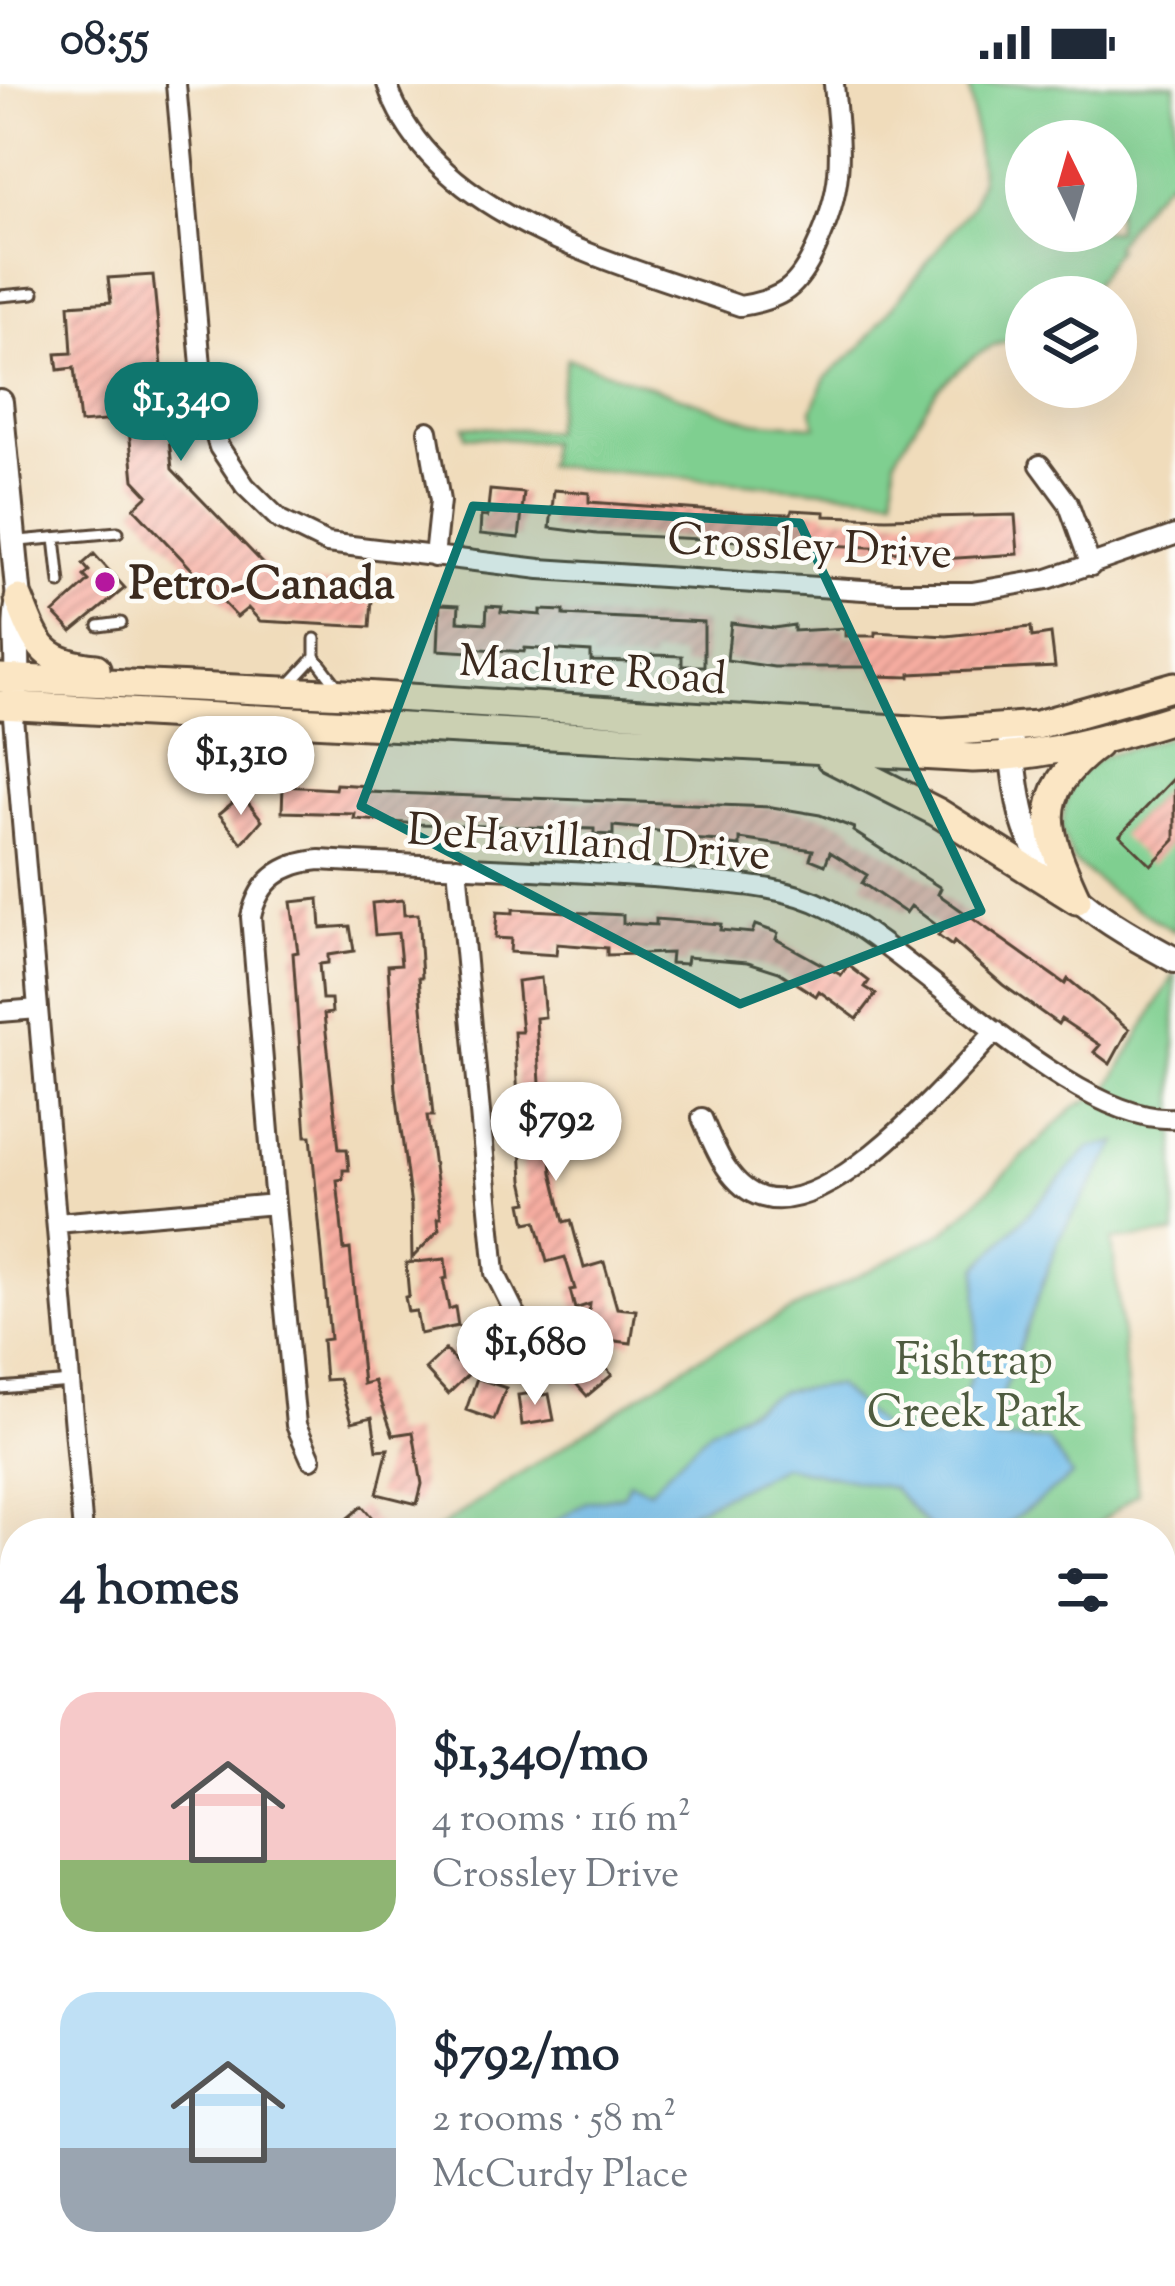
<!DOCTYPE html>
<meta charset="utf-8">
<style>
:root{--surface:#fff;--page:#f6f6f7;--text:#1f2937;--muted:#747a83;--accent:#0f766e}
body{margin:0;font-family:"Sorts Mill Goudy",serif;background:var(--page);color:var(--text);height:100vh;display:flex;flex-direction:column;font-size:45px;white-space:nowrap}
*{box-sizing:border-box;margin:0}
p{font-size:39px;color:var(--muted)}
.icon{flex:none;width:66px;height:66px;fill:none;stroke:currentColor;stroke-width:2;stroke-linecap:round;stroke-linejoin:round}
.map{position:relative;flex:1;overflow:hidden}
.sheet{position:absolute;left:0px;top:1434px;width:1176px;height:768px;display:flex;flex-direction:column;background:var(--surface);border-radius:48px 48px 0 0;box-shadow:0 12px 48px #0002}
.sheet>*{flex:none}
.needle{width:78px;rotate:355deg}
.controls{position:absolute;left:1005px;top:36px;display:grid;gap:24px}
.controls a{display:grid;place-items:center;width:132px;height:132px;border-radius:50%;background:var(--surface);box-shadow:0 12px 48px #0002;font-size:60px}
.price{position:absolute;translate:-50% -102px;padding:0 27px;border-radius:42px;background:#fff;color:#222;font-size:39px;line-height:78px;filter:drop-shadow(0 3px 6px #0008)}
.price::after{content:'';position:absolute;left:50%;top:72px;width:36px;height:27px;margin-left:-18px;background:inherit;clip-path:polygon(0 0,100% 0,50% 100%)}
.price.selected{background:var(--accent);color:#fff}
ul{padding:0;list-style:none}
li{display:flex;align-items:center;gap:36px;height:300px;padding:0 60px}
li span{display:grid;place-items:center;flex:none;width:336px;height:240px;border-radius:36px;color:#555}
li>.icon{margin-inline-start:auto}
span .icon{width:144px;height:144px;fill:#fffc;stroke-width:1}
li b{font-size:51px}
h2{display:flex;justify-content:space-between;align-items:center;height:144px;padding:0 60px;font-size:51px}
.status{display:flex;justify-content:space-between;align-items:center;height:84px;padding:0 60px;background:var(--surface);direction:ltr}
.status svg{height:33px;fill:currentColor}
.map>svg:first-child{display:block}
.forest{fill:url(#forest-firs);stroke:#516e4c;stroke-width:3}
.park{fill:#7fcf90;stroke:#5d7c57;stroke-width:3;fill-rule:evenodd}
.water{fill:#6fbce9;stroke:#557384;stroke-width:3}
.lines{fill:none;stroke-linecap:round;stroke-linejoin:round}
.stream{stroke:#6fbce9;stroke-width:6}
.building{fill:url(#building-hatch)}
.service-casing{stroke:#564536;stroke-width:15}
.minor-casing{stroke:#564536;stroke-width:24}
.tertiary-casing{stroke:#564536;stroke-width:30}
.secondary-casing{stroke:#564536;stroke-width:33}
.motorway-casing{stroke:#564536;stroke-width:42}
.service{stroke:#fff;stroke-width:9}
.minor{stroke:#fff;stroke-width:18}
.tertiary{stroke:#fff;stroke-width:24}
.secondary{stroke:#fbe6c4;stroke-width:27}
.motorway{stroke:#f5c16b;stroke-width:36}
.marked{fill:#0f766e;fill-opacity:0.2;stroke:#0f766e;stroke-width:9;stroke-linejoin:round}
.poi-dot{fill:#b5179e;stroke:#fdfcf7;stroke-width:4.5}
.labels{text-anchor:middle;stroke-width:9;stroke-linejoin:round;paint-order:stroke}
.street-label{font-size:45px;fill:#3b2a1e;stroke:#fdfcf7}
.poi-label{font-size:45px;font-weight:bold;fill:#3b2a1e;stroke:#fdfcf7;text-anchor:start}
.park-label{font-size:45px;fill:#4f5c40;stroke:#fdfcf7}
</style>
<div class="status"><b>08:55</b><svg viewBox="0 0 49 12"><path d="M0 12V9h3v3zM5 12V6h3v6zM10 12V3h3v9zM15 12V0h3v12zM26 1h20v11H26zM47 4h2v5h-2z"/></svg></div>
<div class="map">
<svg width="1175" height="2202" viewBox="0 0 1175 2202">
<defs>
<pattern id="forest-firs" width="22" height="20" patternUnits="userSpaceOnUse" patternTransform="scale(3)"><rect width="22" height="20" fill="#67b27a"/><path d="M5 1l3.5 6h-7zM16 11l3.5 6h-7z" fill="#569163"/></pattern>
<pattern id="building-hatch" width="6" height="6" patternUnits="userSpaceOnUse" patternTransform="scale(3)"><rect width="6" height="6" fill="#f7ada1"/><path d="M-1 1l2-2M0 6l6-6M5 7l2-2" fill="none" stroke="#c98d83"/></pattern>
</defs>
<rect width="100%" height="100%" fill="#fdfcf7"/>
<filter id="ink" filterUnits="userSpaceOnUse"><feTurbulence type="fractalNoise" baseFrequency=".00833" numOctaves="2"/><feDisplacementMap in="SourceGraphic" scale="24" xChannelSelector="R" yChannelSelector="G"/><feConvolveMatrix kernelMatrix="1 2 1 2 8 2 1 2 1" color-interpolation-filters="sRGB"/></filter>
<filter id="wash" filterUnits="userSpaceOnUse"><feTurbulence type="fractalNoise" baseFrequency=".004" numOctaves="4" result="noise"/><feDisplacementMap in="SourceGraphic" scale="48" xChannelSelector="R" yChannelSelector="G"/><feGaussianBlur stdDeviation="2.7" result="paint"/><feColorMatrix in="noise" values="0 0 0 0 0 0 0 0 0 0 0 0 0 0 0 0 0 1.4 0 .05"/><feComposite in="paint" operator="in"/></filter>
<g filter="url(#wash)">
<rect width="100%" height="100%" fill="#f0dcbb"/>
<path class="forest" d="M15,1683v311l-15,-9v-259z
M0,2125l15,9v53h95l26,15h-130l-6,-3z"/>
<path class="park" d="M969,0h206v93l-4,8 -3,-5 -21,20 -32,45 2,3 -31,49h-60v40l-32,8 -22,13 -35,31 -42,69 -1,38 -347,-30 2,-24 -83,-6 -2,-10 88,6 15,-74 184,63 65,5 -4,-16 14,-33 35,-30 112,-143 8,-25zM1026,57h90v90h-90z
M1175,651v197l-63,-39 -39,-32 -12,-31 5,-31 9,-22 28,-21z
M1175,889v261l-63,6 26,253 -52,40h-655l262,-172 253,-130 128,-124 32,-15z"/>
<path class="water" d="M1118,1058l-59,96 -55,153 -8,49h51l25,36 -77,57h-61l-41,-45 -110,-22 -136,67h-96l-1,-8 37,-23 37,-7 5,-13 20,8 62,-61 71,-38 54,-6 55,51 24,-9 17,13c52,-41 44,-114 46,-173l111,-119z"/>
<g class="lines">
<path class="stream" d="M0,1952l15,8
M0,2025h1"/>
</g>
<g id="blocks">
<path class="building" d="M153,191l19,194 109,113 92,3 -3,42 -110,-6 -12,-13 -11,9 -103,-109 14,-13 -14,-15 -6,-61 -48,4 -6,-55 -16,2 -2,-16 16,-1 -3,-48 42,-3 -3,-24z
M490,406l34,3 -5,45 -39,-4 1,-18 6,1z
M554,406l35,3v9l155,11 47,1 1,-4 33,2v4l61,2 129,-3 3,39 -75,5 -1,-10 -54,3v-4l-291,-14 -47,-6z
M94,470l31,34 -53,44 -18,-19 35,-32 -5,-5 5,-5 -6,-7z
M440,520l19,1 -1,16 28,2 1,-17 15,1 -1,5 40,3v-5l23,1v4l140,7v44h-22v-10l-30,-1 -1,8 -17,-1 -43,-1v-9l-66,-4 -1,4 -54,-4v4l-32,-2z
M731,539l43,5 20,-3v6l51,-3v8h30v-4l72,4 84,-9 1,10 19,-3 4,33 -145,7v3l-36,-1v-9h-100l-47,-7z
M1175,693v63l-24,25 -31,-30z
M336,700l32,2 -1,6 405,15 48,8 34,13 -1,3 88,57 -3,6 127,90 3,-5 61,50 -19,35 -16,-12 6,-7 -39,-26 -3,5 -55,-39 -49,-43 -2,4 -14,-10 3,-4 -6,-8 -24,-18 -5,7 -44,-30 5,-8 -37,-23 -5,13 -15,-6 3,-9 -73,-11v7l-20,-2v-3l-32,-2v-3l-43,-7 -32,-3v9l-19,-1v-5l-175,-5 -65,-5 1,-5 -73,-2 1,-26 52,3z
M242,711l20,25 -20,23 -23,-29z
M319,815l2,29 29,-2 4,25 -26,4v8l-9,1 3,35h9l1,14 -8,1 15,135h8l2,21h-6v9l-6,1 7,70 6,-1 13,135 11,-3 19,54 20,-3 9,52 -5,20 -40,-10 11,-45 -11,1 -5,-33 -20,5 -13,-43 -14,1 -3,-40 8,-1 -19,-203h-5l-13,-183 5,-1 -7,-50z
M403,816l1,15 14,-1 4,63h-3l14,139h-6l14,102h-3l1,12 -27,28 -1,-52 -15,-115 -8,-126 13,-1 -3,-31 -23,2 -3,-32z
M513,825l110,6v8l33,2v-6l65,5 -1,6 32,3 3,-8 23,8 -2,6 65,36 7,-10 21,16 -4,6 11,7 -19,25 -38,-28 -3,5 -37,-24 -31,-10 -61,-5 -1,7 -16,-1 1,-10 -64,2v-7l-50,-4 -1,11 -46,-3 1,-13 -16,-1 2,-26 16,1z
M541,894l4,39 -9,1 7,114h6l3,40 12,50 7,-2 13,48 20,-6 13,46 19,2 -5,33 -45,-6 4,-33 -15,5 -5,-19 5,-1 -10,-32 -18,5 -11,-41 -10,2 -4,-20 6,-1 -5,-22 -9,-148h8l-5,-51z
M445,1175l2,19 -4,1 6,30 6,-2 3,19 -38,8 -4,-23 -8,1 -3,-15 4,-1 -3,-33z
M445,1266l11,12 5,-5 12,13 -25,24 -23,-25z
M593,1269l19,22 -25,21 -16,-18v-6z
M477,1294l29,10 -12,32 -28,-10z
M542,1308l1,3 6,-1 5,26 -32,5 -4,-30z
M362,1422l23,27h-32l-10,-11z
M668,2187h64l-9,15h-26z
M992,2187h49l-10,15h-36l-9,-6z"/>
</g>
</g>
<g filter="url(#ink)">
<use href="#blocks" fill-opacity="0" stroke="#564536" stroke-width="3"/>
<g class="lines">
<g class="service-casing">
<path id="service" d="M0,212l34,-3
M55,454l5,45
M19,457l99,-9
M99,542l22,-3
M315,555v18l23,30
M290,600l25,-27
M0,1304l70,-6
M1161,2014l14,-23
M1161,2024l14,14
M611,2187l28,15
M950,2202l9,-15
M1169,2202l6,-9"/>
</g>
<g class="minor-casing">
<path id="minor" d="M176,0l28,315 15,48 26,39 35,34 47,23 213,26 354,23h78l76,-13 127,-44
M387,0c44,135 233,179 353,222 43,-7 58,-18 76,-58 30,-64 24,-96 18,-164
M428,347l12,70 -6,56
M1040,381l28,38 23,63
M12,621l71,828
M457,782l38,407 30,60
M0,928l38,-3
M702,1034c12,28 27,69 60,79 71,22 189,-119 234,-166
M275,1120l21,221 15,34
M57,1139l218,-19 -24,-287c8,-37 32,-54 69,-57 119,7 238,9 356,19 50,5 107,5 152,29 92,49 247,217 347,210
M1161,1570l14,-1
M1161,1803l14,-2"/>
</g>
<g class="tertiary-casing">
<path id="tertiary" d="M0,318l19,197c-7,33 3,65 -5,98
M1010,652c4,27 6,56 13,82 20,72 92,109 152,142
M0,1999l15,8
M287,2187l27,15"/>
</g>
<g class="secondary-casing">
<path id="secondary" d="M19,515c18,46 23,64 77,69
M0,594l347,16 596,38 94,-7 138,-39
M0,621l973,53c71,-1 135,-19 202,-40
M830,674l107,54 140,88
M1077,816c-30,-66 -48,-105 20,-155"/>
</g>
<g class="motorway-casing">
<path id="motorway" d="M0,2094l15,8
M174,2187l28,15"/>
</g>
<use href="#service" class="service"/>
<use href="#minor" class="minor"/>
<use href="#tertiary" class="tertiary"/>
<use href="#secondary" class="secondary"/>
<use href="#motorway" class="motorway"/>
</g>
</g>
<path class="marked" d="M473,422l327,17 181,388 -241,93 -379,-198z"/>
<circle class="poi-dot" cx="105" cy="498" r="12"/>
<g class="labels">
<g class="street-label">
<text transform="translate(810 460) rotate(3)" y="16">Crossley Drive</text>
<text transform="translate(593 584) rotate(4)" y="16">Maclure Road</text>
<text transform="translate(589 756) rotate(4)" y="16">DeHavilland Drive</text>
</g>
<g class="poi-label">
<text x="129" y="514">Petro-Canada</text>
</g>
<g class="park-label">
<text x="974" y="1290">Fishtrap<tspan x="974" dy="52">Creek Park</tspan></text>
</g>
</g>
</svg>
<div class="controls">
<a><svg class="needle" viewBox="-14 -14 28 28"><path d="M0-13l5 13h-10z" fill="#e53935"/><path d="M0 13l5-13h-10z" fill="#747a83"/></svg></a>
<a><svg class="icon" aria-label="layers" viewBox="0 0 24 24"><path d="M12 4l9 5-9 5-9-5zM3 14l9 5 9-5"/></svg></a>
</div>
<b class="price selected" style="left:181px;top:380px">$1,340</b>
<b class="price" style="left:241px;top:734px">$1,310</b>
<b class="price" style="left:556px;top:1100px">$792</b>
<b class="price" style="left:535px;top:1324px">$1,680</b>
<section class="sheet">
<h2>4 homes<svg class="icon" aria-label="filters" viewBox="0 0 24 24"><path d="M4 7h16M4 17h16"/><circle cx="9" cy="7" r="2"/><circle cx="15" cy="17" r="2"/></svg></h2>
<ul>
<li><span style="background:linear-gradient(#f6c9c9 70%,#8fb573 0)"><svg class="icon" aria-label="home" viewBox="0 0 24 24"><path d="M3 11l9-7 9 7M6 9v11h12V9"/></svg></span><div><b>$1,340/mo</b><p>4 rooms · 116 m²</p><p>Crossley Drive</p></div></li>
<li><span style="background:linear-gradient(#bfe0f5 65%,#9aa5b1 0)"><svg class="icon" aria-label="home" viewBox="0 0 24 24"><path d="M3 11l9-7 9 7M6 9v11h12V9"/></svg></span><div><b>$792/mo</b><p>2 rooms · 58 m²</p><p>McCurdy Place</p></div></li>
</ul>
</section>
</div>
